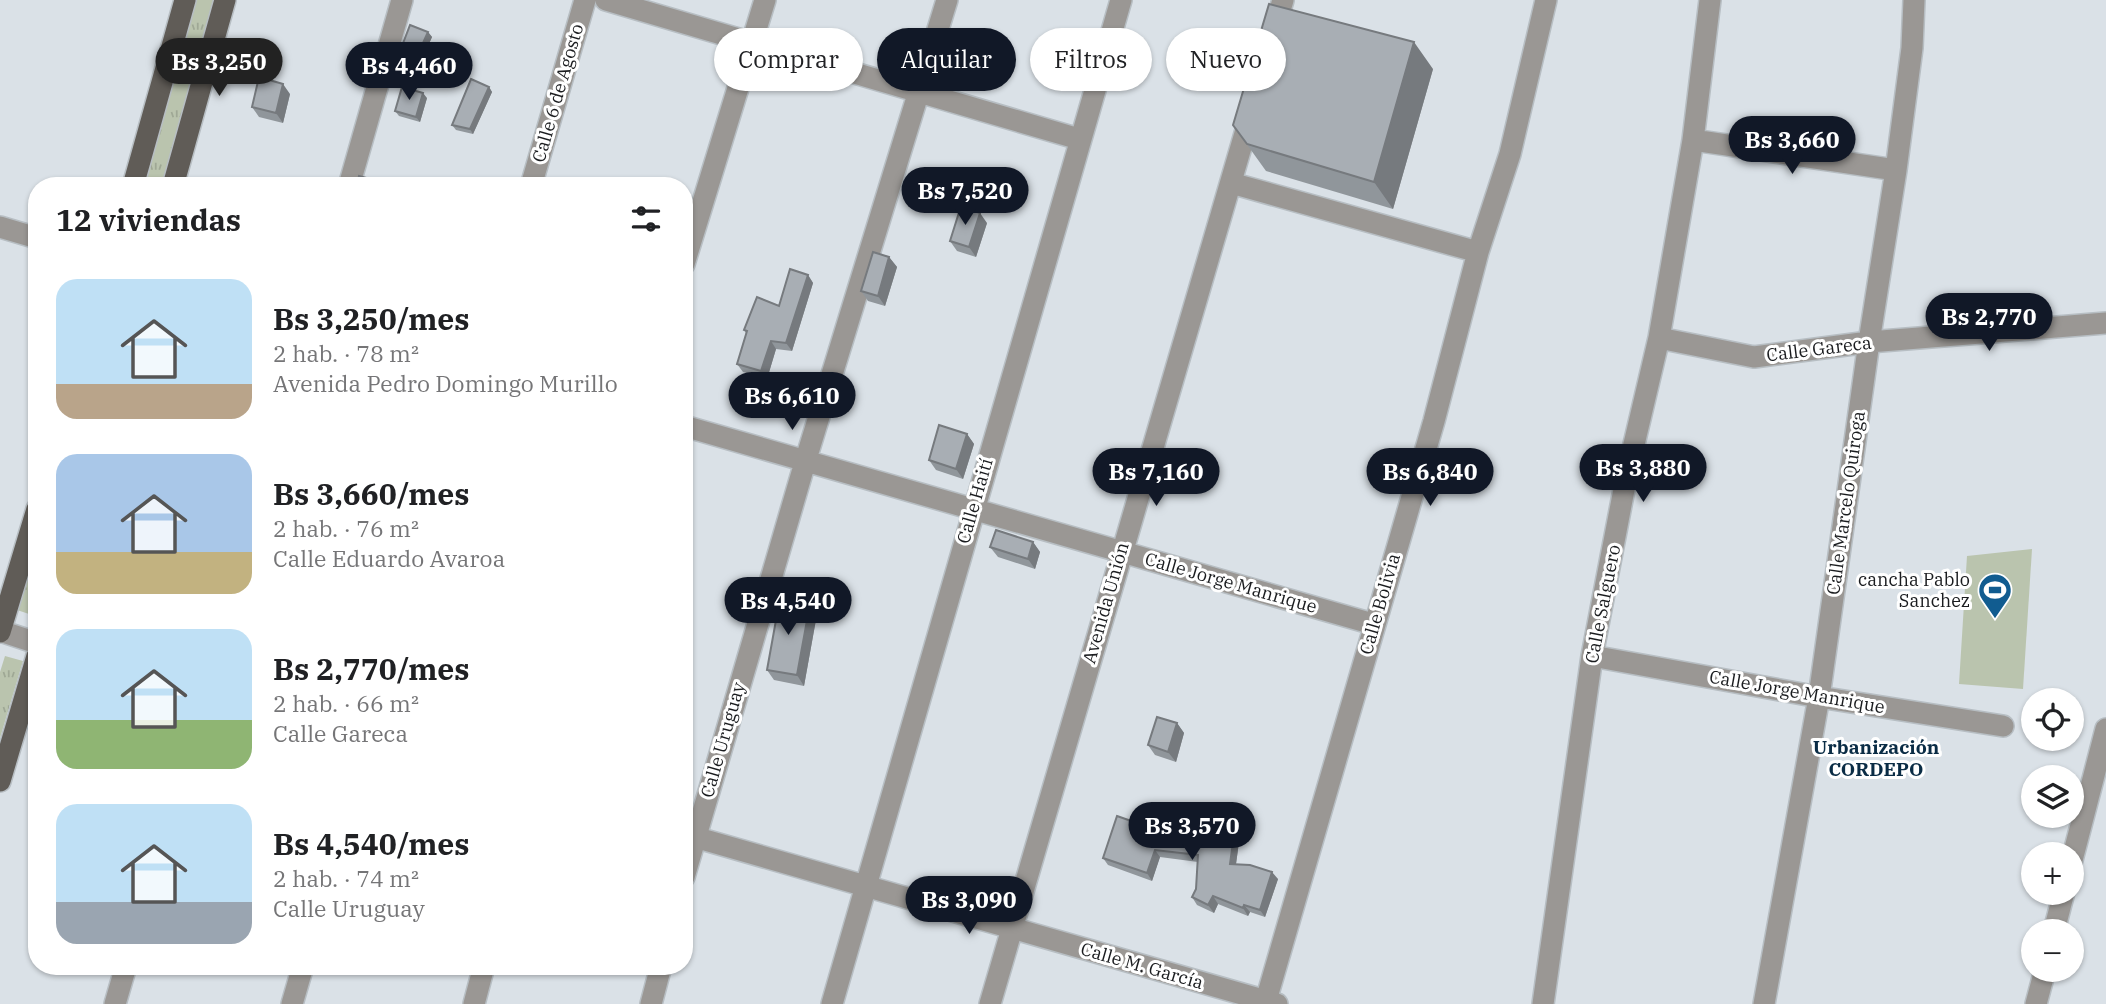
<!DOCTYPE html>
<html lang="es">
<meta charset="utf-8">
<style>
:root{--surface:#fff;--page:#f2f2f2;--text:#202124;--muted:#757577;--accent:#111827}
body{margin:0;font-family:"IBM Plex Serif",serif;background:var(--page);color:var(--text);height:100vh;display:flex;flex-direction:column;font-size:26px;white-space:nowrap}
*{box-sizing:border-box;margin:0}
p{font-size:23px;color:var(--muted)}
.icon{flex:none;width:38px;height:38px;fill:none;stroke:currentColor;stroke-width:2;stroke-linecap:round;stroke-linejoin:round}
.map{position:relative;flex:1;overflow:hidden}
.panel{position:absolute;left:28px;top:177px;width:665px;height:798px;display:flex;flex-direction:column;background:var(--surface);border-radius:28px;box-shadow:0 2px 5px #0004}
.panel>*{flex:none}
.guide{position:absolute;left:714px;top:28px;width:665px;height:63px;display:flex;gap:14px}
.fabs{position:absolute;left:2021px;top:688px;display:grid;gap:14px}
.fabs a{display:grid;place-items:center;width:63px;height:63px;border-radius:50%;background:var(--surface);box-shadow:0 2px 5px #0004;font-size:35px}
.price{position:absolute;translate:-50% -60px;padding:0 16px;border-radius:24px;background:var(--accent);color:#fff;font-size:23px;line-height:46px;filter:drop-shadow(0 2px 4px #0008)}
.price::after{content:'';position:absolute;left:50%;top:42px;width:21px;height:16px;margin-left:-10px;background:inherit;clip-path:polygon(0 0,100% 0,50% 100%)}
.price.selected{background:#222;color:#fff}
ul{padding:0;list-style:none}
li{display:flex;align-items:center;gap:21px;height:175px;padding:0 28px}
li span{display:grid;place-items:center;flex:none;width:196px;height:140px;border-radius:21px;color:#555}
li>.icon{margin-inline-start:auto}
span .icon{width:84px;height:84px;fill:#fffc;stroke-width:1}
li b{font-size:30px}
h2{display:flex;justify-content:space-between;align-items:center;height:84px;padding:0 28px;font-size:30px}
.pill{padding:0 24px;border-radius:32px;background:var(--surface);box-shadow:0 2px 5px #0004;font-size:24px;line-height:63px}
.pill.selected{background:var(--accent);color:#fff}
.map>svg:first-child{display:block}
.park{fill:url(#park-tufts)}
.garden{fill:#bac4ae}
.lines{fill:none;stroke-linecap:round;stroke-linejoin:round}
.minor-casing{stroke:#b7bec3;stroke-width:24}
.major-casing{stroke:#b7bec3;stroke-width:24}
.minor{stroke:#9a9794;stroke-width:21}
.major{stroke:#605c57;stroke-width:21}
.wall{fill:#90969b}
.shaded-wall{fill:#767a7e}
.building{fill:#a8aeb4;stroke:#767a7e;stroke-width:2}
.labels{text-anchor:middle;stroke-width:6;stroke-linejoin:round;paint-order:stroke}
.street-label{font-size:18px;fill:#1a1c1f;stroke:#fff}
.poi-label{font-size:18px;fill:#1a1c1f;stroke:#fff;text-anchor:end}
.neighbourhood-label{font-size:19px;font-weight:bold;fill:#0a2c45;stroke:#fff}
</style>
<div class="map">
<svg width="2106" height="1004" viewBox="0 0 2106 1004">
<defs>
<pattern id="park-tufts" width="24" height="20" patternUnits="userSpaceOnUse" patternTransform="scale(1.75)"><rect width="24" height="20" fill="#bac4ae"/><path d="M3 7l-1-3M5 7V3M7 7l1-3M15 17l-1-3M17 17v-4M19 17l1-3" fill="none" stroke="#9fa895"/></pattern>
</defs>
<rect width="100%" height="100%" fill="#dae1e7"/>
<path class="park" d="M194,0h20l-52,185 -20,1z
M37,543v67l-2,6 -18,-6z
M5,656l18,5 -23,77v-66z"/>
<path class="garden" d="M2032,549l-9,140 -64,-5 8,-128z"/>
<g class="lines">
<g class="minor-casing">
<path id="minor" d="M606,0l473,139
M1273,34l10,-34
M1693,140l203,30
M1231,183l247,69
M349,186l53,-186
M531,186l54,-186
M0,227l37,11
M684,264l81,-264
M1659,338l95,19 115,-15 237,-19
M684,426l689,198
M0,631l37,12
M1592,656l227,41 184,29
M684,834l593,170
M2072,860l34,-131
M684,877l122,-418 141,-459
M2054,931l10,-39
M115,1004l11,-38
M292,1004l11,-38
M474,1004l10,-38
M651,1004l10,-38
M832,1004l289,-1004
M990,1004l261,-891
M1265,1004l169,-583 44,-169 32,-98 36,-154
M1543,1004l49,-348 35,-182 32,-136 34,-198 17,-140
M1764,1004l55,-307 50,-355 27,-172 16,-122 2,-48
M2036,1004l9,-34"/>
</g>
<g class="major-casing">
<path id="major" d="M133,186l52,-186
M173,186l52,-186
M0,632l37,-123
M0,781l37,-125"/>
</g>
<use href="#minor" class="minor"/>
<use href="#major" class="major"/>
</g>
<path class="wall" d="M428,32l4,5 -9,20 -17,-6 -4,-5z
M1433,69l-40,140 -127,-38 -33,-46z
M489,87l3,5 -19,42 -17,-4 -4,-5z
M290,94l-7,29 -24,-6 -7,-10z
M427,98l-7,24 -21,-6 -4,-5z
M987,223l-11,34 -19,-6 -7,-10z
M889,257l8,10 -12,39 -17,-5 -7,-10z
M808,275l5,8 -21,68 -16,-2 -9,30 -24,-7 -6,-8 9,-31 -2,-3 35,-24z
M967,434l7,10 -11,35 -27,-9 -7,-10z
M1033,542l7,10 -5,17 -37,-12 -8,-10z
M810,604l7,10 -13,72 -30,-6 -7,-10z
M1177,723l7,10 -8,29 -21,-7 -7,-10z
M1234,835l5,7 -3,22 42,15 -13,38 -15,-5 -2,4 -30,-12 -4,9 -17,-8 -5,-8 4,-8 2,-27 -38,-5 -8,24 -44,-16 -5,-7 91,-15z"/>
<path class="shaded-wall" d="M428,32l4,5 -9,20 -4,-5z
M1414,42l19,27 -40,140 -19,-27z
M283,84l7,10 -7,29 -7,-10z
M489,87l3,5 -19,42 -3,-5z
M423,93l4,5 -7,24 -4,-5z
M980,213l7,10 -11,34 -7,-10z
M889,257l8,10 -12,39 -7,-10z
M808,275l5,8 -21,68 -6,-8z
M771,341l5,8 -9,30 -6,-8z
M967,434l7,10 -11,35 -7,-10z
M1033,542l7,10 -5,17 -7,-10z
M810,604l7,10 -13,72 -7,-11z
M1177,723l7,10 -8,29 -8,-10z
M1234,835l5,7 -4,29 -5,-7z
M1155,850l5,7 -8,24 -5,-8z
M1272,872l6,7 -13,38 -5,-7z
M1213,896l5,8 -4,9 -6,-8z
M1244,905l6,7 -2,4 -5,-8z"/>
<path class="building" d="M1269,4l145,38 -40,140 -127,-38 -14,-19z
M410,25l18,7 -9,20 -17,-6z
M259,77l24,7 -7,29 -24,-6z
M471,79l18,8 -19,42 -18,-4z
M402,87l21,6 -7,24 -21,-6z
M359,176l37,10h-39z
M961,206l19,7 -11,34 -19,-6z
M873,252l16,5 -11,39 -17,-5z
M790,269l18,6 -22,68 -15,-2 -10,30 -24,-7 10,-33 -3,-1 13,-33 22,9z
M939,425l28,9 -11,35 -27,-9z
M996,530l37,12 -5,17 -38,-12z
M780,598l30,6 -13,71 -30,-5z
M1157,717l20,6 -9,29 -20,-7z
M1117,816l77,27 3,-15 37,7 -4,29 20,1 22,7 -12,38 -16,-5 -1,3 -30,-12 -5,9 -16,-8 4,-8 2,-34 -43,-5 -8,23 -44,-15z"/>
<defs>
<g id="stadium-pin" transform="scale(1.75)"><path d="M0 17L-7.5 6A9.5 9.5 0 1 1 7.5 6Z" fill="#115c90" stroke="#fff"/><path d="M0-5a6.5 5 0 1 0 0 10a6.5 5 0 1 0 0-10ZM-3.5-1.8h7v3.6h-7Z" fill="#fff"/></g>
</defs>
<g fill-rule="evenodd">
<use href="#stadium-pin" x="1995" y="590"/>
</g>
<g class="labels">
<g class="street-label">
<text transform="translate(558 93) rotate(-74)" y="6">Calle 6 de Agosto</text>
<text transform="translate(1819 349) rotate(-7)" y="6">Calle Gareca</text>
<text transform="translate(975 501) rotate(-74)" y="6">Calle Haití</text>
<text transform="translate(1846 503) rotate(-82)" y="6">Calle Marcelo Quiroga</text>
<text transform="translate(1231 583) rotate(16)" y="6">Calle Jorge Manrique</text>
<text transform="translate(1106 603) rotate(-74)" y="6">Avenida Unión</text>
<text transform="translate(1380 604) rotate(-74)" y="6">Calle Bolivia</text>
<text transform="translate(1603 604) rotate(-79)" y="6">Calle Salguero</text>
<text transform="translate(1797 692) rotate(10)" y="6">Calle Jorge Manrique</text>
<text transform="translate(723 740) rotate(-74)" y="6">Calle Uruguay</text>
<text transform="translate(1142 966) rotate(16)" y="6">Calle M. García</text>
</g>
<g class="poi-label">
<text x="1970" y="586">cancha Pablo<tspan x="1970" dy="21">Sanchez</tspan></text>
</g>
<g class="neighbourhood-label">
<text x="1876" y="754">Urbanización<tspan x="1876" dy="22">CORDEPO</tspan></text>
</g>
</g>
</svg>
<div class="fabs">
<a><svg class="icon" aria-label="locate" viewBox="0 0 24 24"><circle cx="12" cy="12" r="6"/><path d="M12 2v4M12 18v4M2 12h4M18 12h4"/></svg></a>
<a><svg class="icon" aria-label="layers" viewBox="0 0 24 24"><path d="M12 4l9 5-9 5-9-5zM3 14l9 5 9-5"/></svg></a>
<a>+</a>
<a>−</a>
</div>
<b class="price selected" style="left:219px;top:98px">Bs 3,250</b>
<b class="price" style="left:409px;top:102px">Bs 4,460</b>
<b class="price" style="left:1792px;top:176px">Bs 3,660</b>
<b class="price" style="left:965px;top:227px">Bs 7,520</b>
<b class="price" style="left:1989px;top:353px">Bs 2,770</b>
<b class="price" style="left:792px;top:432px">Bs 6,610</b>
<b class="price" style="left:1643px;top:504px">Bs 3,880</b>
<b class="price" style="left:1156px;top:508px">Bs 7,160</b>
<b class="price" style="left:1430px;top:508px">Bs 6,840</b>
<b class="price" style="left:788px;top:637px">Bs 4,540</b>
<b class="price" style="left:1192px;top:862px">Bs 3,570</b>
<b class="price" style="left:969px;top:936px">Bs 3,090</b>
<div class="guide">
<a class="pill">Comprar</a>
<a class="pill selected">Alquilar</a>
<a class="pill">Filtros</a>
<a class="pill">Nuevo</a>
</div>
<section class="panel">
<h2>12 viviendas<svg class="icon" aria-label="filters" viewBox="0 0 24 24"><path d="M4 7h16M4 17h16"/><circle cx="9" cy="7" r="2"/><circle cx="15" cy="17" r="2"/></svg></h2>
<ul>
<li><span style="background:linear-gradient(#bfe0f5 75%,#b9a48a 0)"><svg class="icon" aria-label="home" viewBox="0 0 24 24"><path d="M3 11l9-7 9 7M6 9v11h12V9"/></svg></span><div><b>Bs 3,250/mes</b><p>2 hab. · 78 m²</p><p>Avenida Pedro Domingo Murillo</p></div></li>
<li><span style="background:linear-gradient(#a9c7e8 70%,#c2b280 0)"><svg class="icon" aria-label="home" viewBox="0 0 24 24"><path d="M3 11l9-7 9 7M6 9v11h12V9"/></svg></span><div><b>Bs 3,660/mes</b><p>2 hab. · 76 m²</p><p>Calle Eduardo Avaroa</p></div></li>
<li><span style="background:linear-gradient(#bfe0f5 65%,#8fb573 0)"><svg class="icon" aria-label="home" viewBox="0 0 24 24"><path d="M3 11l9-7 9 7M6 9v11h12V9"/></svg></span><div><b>Bs 2,770/mes</b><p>2 hab. · 66 m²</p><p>Calle Gareca</p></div></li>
<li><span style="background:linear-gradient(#bfe0f5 70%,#9aa5b1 0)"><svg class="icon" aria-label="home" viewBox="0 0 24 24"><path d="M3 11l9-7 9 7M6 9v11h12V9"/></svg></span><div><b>Bs 4,540/mes</b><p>2 hab. · 74 m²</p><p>Calle Uruguay</p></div></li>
</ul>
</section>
</div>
